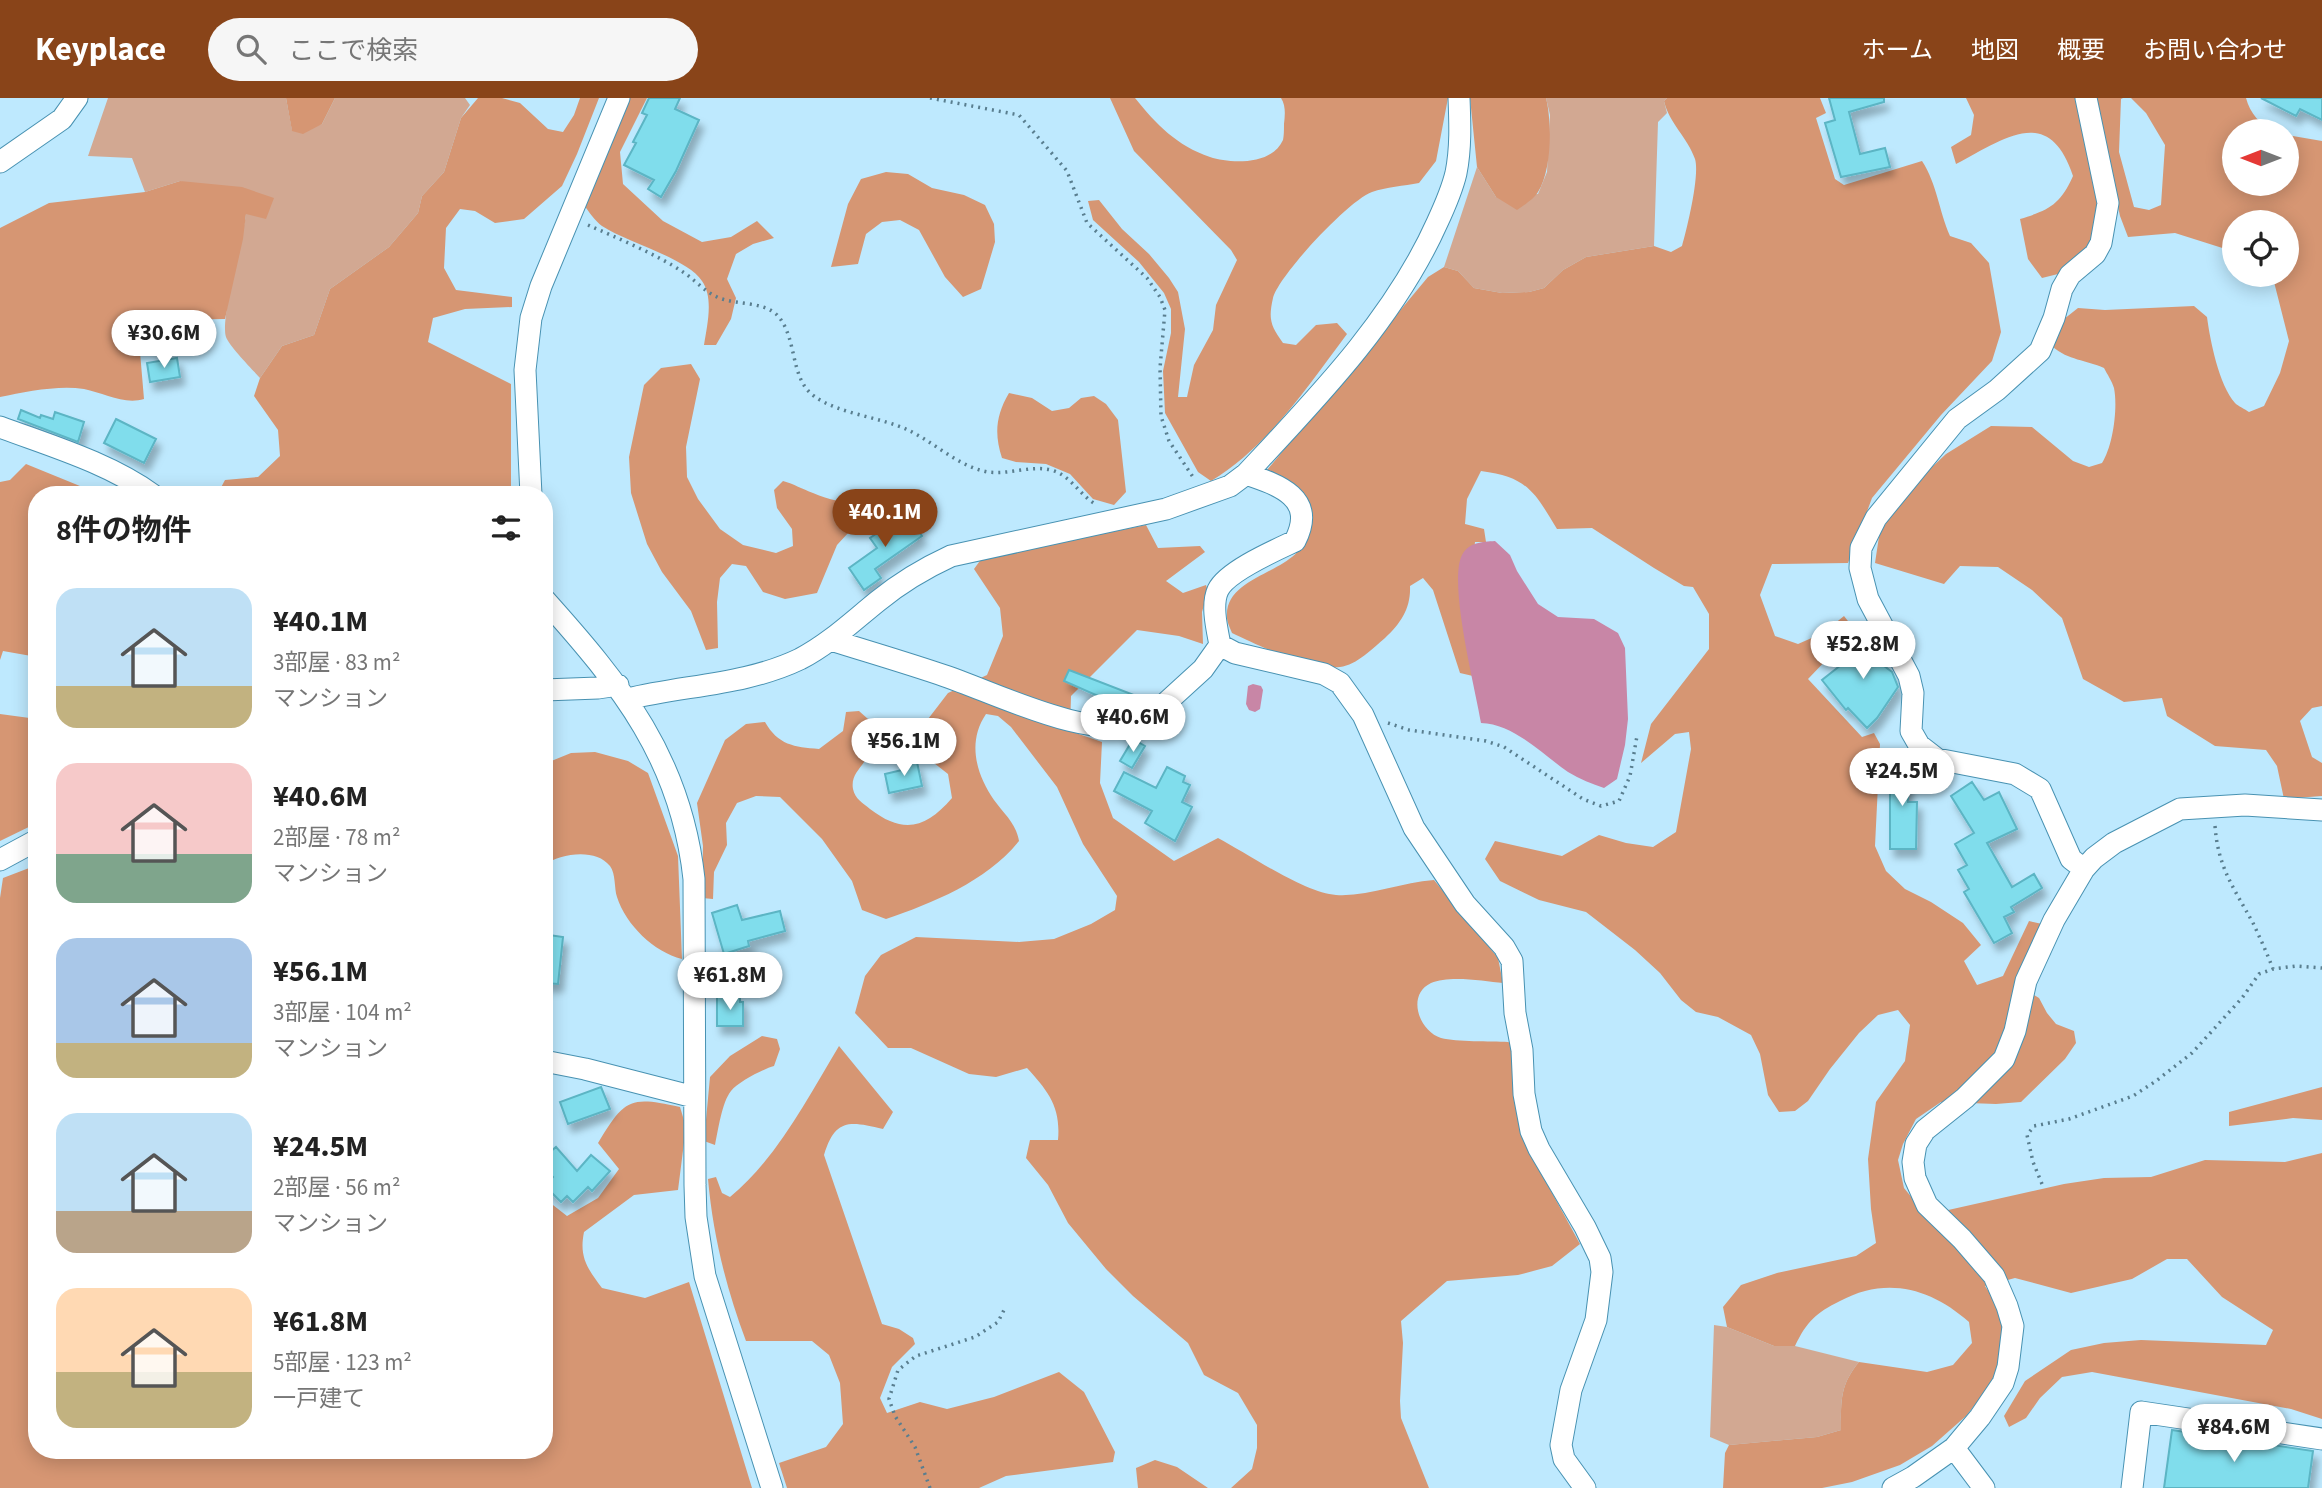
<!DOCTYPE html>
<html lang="ja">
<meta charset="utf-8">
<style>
:root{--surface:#fff;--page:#f6f6f6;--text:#222;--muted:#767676;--accent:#894419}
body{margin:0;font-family:"Source Sans 3","Noto Sans JP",sans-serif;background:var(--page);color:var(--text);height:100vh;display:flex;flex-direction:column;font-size:26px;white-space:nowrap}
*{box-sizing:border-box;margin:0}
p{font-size:23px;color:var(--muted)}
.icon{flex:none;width:38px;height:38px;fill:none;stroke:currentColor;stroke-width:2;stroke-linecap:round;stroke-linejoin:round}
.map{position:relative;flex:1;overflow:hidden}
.side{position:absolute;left:28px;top:388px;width:525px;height:973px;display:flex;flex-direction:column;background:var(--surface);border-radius:28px;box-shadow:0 4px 18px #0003}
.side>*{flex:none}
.needle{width:46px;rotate:270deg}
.controls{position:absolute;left:2222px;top:21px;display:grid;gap:14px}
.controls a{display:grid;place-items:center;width:77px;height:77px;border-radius:50%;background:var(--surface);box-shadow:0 4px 18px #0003;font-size:35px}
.price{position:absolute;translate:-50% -60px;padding:0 16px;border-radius:24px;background:#fff;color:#222;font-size:23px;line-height:46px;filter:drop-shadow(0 2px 4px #0008)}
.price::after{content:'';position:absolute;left:50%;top:42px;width:21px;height:16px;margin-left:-10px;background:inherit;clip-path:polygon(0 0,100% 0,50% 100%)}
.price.current{background:var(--accent);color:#fff}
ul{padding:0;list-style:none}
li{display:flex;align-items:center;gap:21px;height:175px;padding:0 28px}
li span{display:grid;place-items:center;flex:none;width:196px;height:140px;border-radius:21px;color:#555}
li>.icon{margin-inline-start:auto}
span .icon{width:84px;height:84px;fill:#fffc;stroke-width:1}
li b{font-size:30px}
h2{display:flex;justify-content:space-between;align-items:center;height:84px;padding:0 28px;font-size:30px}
header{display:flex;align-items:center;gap:42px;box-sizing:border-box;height:98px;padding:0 35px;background:var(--accent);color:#fff}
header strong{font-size:33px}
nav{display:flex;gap:38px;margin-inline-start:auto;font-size:24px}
.search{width:490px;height:63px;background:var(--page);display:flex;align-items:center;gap:18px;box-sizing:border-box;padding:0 24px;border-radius:38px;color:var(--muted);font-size:26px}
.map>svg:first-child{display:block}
.green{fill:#d2a892}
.forest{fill:#d69673}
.water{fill:#c886a6}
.building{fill:#80ddec;stroke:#5bb5c4;stroke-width:2;filter:url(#shadow)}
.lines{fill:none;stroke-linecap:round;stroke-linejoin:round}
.minor-casing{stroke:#4892b2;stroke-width:23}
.path{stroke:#597e8f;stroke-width:3.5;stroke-dasharray:2 5;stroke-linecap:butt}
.minor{stroke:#fff;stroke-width:21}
</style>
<header>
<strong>Keyplace</strong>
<div class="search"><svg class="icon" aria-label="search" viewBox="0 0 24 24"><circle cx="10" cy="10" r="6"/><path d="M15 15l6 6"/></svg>ここで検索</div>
<nav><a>ホーム</a><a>地図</a><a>概要</a><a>お問い合わせ</a></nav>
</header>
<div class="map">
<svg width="2322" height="1390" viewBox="0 0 2322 1390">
<defs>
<filter id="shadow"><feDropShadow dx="4.5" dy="8" stdDeviation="3.5" flood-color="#0004"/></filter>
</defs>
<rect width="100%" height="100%" fill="#bee9fe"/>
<path class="green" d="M108,0h178l6,32 30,-6 13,-26h130l5,7 -9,13 -17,54 -22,24 -4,17 -29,34 -59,42 -16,46 -32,11 -22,32c-7,-8 -31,-32 -34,-41 -6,-17 17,-99 20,-123l-66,-33 -35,11 -13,-34 -44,-2z
M1546,0h121l-3,3 3,12 -9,9 -4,124 -68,11 -23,13 -19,18 -15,4 -27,1 -28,-5 -16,-17 -14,-4 33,-100 19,30 42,-3 9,-22 3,-57z
M1714,1227l13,2 47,19h21l64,16c-19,23 -18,38 -18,68l-24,7 -88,8 -19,-8z"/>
<path class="forest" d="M286,0h49l-13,26 -19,10 -11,-3z
M478,0h24l18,5 28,26 15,3 11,-17 6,-17h19l-22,56 -15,32 -38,33 -29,4 -20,-12 -15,-2 -14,19 -2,40 12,22 56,7v10l-47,2 -32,9 -5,24 83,42v111h-294l8,-15 33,-3 22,-21 -2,-26 -24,-34 6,-18 22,-32 32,-11 16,-46 59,-42 29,-34 4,-17 22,-24 17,-54z
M627,0h20l-27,54 3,32 40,37 39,21 29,-5 26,-16 17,17 -21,6 -17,10 -9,25 9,19 -5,21 -15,26h-12c3,-19 10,-47 -2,-64 -15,-23 -76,-39 -100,-55 -7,-5 -13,-14 -18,-21z
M1110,0h25c21,26 42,48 75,59 21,7 62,8 73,-17 1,-4 1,-11 1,-16 1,-9 2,-18 -3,-26h167l-12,63 -17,22c-15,3 -33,4 -47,9 -23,8 -93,83 -99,106 -5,22 -2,28 10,45l13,2 20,-20 21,-2 10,11c-39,52 -79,113 -136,147l-13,-9 -33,-59 -2,-42 8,-38v-24l-7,-16 -25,-31 -46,-42 -5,-19 11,-1 23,29 27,25 20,24 9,14 7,37 -7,68h9l7,-32 19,-35 3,-25 21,-45 -6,-10 -97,-99z
M1470,0h76c6,24 6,72 -8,94 -4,7 -14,13 -21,18l-21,-13 -19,-30z
M1667,0h153l6,15 -10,5 19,61 9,6 78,-24c15,23 17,50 28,75l21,7 18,20 12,69 -9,29 -51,54 -69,83 -24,65 -76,1 -12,31 15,41 23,8 25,-11 21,-17 11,14 -47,49 54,58 12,-4 6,11 -5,102 11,25 19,18 26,13 32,21 18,22 -17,16 13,24 26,-9 26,-55 13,3 -27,59 24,15 8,15 9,11 18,7 2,12 -11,16 -44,43 -25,2 -55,-2 -25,17 -13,25 -5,16 6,28 22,27 138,-31 40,-6 47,-1 54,-17 80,2 37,-9v266l-31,-10 -199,-37 -30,5 -22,21 -14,20 -17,9 -5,-11 21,-35 46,-31 33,-7 37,-3 125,5 7,-15 -51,-33 -35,-38h-20l-35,20 -61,14 -56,-15 -30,8 18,27 1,42 -7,22 -31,39 -34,30 -32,19 -48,17 -30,6h-99l2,-35 4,-8 88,-8 24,-7c0,-30 -1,-45 18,-68l68,10 26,-7 19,-22 -3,-21c-38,-34 -83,-46 -129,-21 -24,12 -33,20 -45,45h-21l-47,-19 -4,-20 18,-22 36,-12 79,-17 20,-13 -5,-34 -3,-50 8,-57 29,-41 5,-36 -12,-15 -20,5 -19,18 -29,36 -22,32 -13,10 -16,1 -11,-17 -8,-41 -9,-19 -33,-18 -22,-5 -15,-12 -21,-27 -25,-23 -49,-38 -47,-12 -39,-19 -15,-22 10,-18 67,15 37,-21 27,8 27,4 23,-15 15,-83 -2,-17 -14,2 -34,29 10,-39 58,-75v-35l-16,-27 -9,-1 -30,-18 -62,-40 -35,1c-23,-38 -30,-52 -76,-58l-14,28 -2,25 19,5 2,13h-11l-10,95 8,39 -13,-3 -27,-83 -10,-12 -13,8c1,22 -9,37 -25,52 -12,10 -28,27 -45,29 -30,3 -81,-21 -108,-34 -2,-5 -5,-11 -5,-16 -3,-46 81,-43 79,-88 -1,-14 -8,-29 -11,-43l-28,-16 161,-193 16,-10 14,4 16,17 28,5 27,-1 15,-4 19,-18 23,-13 68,-11 17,6 11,-6c5,-17 18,-71 13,-87 -7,-21 -26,-36 -31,-58z
M1966,0h112l23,104 -5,38 -38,34 -16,4 -14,-19 -8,-40c29,-9 40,-14 53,-43 -24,-73 -69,-37 -117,-12l-5,-17 20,-12 3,-20z
M2094,0h29l-2,1 -2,53 15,55 15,3 12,-5 4,-60 -19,-32 -15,-15h115c4,15 14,27 29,33h-40v53h52v-49l35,6v565l-10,2 -12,13 12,36 10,6v33l-38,3 -7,-33 -11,-16 -51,-4 -48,-30 -5,-18 -38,4 -41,-23 -21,-61 -30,-28 -34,-23 -38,-1 -16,18 -69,-21 5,-33 36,-48 30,-28 45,-28 41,1 41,34 16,6 13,-4c11,-17 16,-55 12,-75 -2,-7 -7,-14 -10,-20 -18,-8 -36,-8 -51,-21l6,-24 19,-15 27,2 89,-4 13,11c3,23 12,68 28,86 3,3 10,6 14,9l15,-6 16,-33 9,-32 -16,-63 -4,-3h18v-53h-52v30l-60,-19 -47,4 -8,-21z
M886,74l22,2 24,14 32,7 21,10 9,19 1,18 -14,47 -18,8 -18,-20 -26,-47 -19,-10 -18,2 -16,12 -8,30 -27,3 17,-63 13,-25z
M180,83l62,6 32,11 -8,21 -20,-5 -3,25 -18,80 -55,1 -28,16 -2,16 4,47c-20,6 -40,-6 -60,-10 -27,-4 -58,3 -84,8v-169l49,-25 96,-11z
M691,266l9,15 -14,68 1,30 11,22 22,30 23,16 33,8 17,-7 -1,-17 -15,-21 -3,-18 9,-9c11,3 19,8 30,12 40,17 67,9 107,-3l2,8 -73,34 -12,13 -20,48 -32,6 -22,-7 -17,-26 -14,-2 -12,14 -3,24 1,46 -12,2 -15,-39 -29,-39 -15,-28 -16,-51 -2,-36 15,-72 17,-17z
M1009,295l23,5 20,13 17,-3 12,-10 13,-2 12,8 12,16 8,72 -12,13 -21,-6 -23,-25 -24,-10 -30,-2 -14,-4c-8,-24 -6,-43 7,-65z
M26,366l76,31h-65v162l-34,-6 -3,9v-178l10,-2z
M1146,427l12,23 42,-2 5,6 -39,29 17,12 23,-8 2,6 -6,21 1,32 -24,-8 -42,-6 -66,66 -1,35 32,11 -2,41 13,35 61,43 44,-23c30,16 87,55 118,57 33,2 65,-13 98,-15l64,78 5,25c-19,-2 -54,-8 -72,0 -25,12 -12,48 10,55 16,4 49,3 67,4l5,2 20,114 47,86 -28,22 -34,9 -71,6 -46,40 2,22 -3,58 1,17 28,70h-198l21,-19 5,-21v-23l-19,-32 -34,-18 -16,-32 -55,-47 -27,-27 -38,-46 -20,-38 -22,-27 4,-18h28c3,-33 -10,-49 -31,-72l-31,9 -27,-3 -58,-26h-23l-33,-35 10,-37 16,-21 35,-18 103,5 35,-3 37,-15 24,-14 2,-14 -34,-52 -26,-57 -46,-60 -13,-11 -12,-2c-19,28 -10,60 8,86 10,14 22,23 25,41 -32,40 -86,62 -133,78l-24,-9 -10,-29 -30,-42 -42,-42 -24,-1 -19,7 -11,20 1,22 -13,27 -1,27 -11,-1 1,-52 -6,-43 28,-63 21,-16 19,-2c13,23 29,25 54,27l24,-18 3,-19 13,-1 9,8c1,10 3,23 1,32 -3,15 -19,21 -16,38 2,10 10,14 17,20 34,26 56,19 82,-11l-4,-24 -28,-22 -5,-16 33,-43 39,-18 16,-39 -3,-28 -26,-39 8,-11z
M0,616l37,5v104l-37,18z
M595,654l33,9 20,12 30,83 4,103c-28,-7 -56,-34 -65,-62 -3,-9 -1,-23 -7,-31 -14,-18 -49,-13 -66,-1v-101l27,-11z
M37,767v83l-5,2 5,27v474h507v-253l23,18 31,-18 21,-29 -21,-26c27,-44 31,-47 82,-36l6,20 -8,63 -44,5 -50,37c-5,25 3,36 18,56l43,10 44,-16 63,206h-752v-590l3,-20z
M762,938l15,3 3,10 -6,17c-11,3 -36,16 -43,25 -9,11 -13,40 -16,54l-11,-4 6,-64 20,-21z
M839,948l54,66 -10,17c-33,-8 -48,-11 -59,26l58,169 17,5 14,9 2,6 -23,23 -12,31 7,15 33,-11 27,7 47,-12 65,-25 25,20 31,60 -2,10 -107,14 -27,12h-192l-8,-25 47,-16 17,-23 -3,-41 -11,-28 -17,-14h-66c-20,-53 -33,-106 -38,-162l8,-2 6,16 8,4c48,-40 77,-98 109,-151z
M2322,989v33l-29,-2 -64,8v-14z
M1155,1362l22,7 31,21h-70l-2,-20z"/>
<path class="water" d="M1495,443l15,14 7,16 21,33 20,13 36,2 24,14 7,15 3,71 -3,26 -8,34 -13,9c-12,-4 -24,-9 -36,-16 -26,-18 -54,-48 -87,-49 -6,-36 -33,-140 -19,-168 7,-13 20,-13 33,-14z
M1253,586l8,2 2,4 -3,19 -5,3 -6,-2 -3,-6 2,-18z"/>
<path class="building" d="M649,0h31l-5,11 24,11 -23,51 -15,26 -13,-8 6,-9 -30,-15 12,-22 -3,-1 14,-27 -5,-2z
M1829,0h55v4l-35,10 11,42 25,-6 5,19 -49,10 -16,-54 10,-3z
M2261,0h61v22l-22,-11 -4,7z
M177,260l3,19 -30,5 -3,-19z
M21,312l19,8 1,-3 12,4 2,-7 29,10 -6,20 -60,-23z
M116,321l40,20 -12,24 -40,-20z
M906,415l16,23 -47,33 6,9 -17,12 -15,-22 28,-20 -7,-10z
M1864,533l14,15 4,8 -6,6 16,12 6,15 -21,31 -10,10 -19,-20 -2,2 -24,-30 33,-26 -7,-7z
M1069,572l70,27 -7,14 -68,-30z
M1133,641l12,7 -13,22 -12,-7z
M1890,659l18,1v44h9l-1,47h-26z
M917,664l5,24 -33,7 -4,-19 17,-4 -1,-4z
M1167,669l18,9 -2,6 7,3 -8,17 10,5 -17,34 -30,-18 7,-12 -38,-20 10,-19 32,16z
M1972,684l12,18 15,-8 18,37 -30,14 25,44 22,-13 8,14 -31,19 3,5 -10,5 8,16 -18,10 -30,-51 5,-3 -11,-19 9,-5 -12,-21 19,-11 -23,-37z
M737,807l5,15 38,-9 5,20 -37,10 1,5 -25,8 -12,-41z
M549,837l14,2 -5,47 -14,-1v-22l3,1z
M717,899h23v5h3v24h-26z
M601,989l9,22 -42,15 -8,-22z
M556,1049l21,24 14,-16 19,16 -18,20 -4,-4 -15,15 -6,-6 -6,6 -16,-16 8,-9 -9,-10v-10z
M2172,1332l141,21 -5,37h-144z"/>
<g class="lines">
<g class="minor-casing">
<path id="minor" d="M0,64l62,-43 15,-21
M0,329c51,19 109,36 153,68
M1246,376c33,11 71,24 49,67 -19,9 -68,30 -77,49 -7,15 -1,39 2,55l15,8 89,21 16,9 23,32 51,113 51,76 39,43 8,14 3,52 7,37 2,44 7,37 8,18 46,78 15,31 2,14 -6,48 -25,70 -10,55 3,14 21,29
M531,397l-6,-125 6,-52 10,-32 78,-188
M544,501c78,87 137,160 150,280l1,306 1,32 9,59 67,212
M831,542c38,12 76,23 114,36 51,17 150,68 201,45l57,-52 17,-24
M544,592l54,-2 20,-3
M628,601c57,-14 118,-14 172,-40 29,-15 53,-38 78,-58 22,-18 47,-33 73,-45l215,-47 64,-23 16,-12c71,-76 148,-155 191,-251 7,-15 15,-33 19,-50 5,-25 4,-50 3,-75
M0,762l37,-20
M2084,771l-13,-10 -31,-70 -25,-15 -78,-15 -18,-14 -8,-14 2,-38 -4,-17 -41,-77 -8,-31 1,-20 15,-30 81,-99 40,-29 43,-39 14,-33 8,-29 8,-14 25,-21 6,-11 7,-40 -22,-105
M544,963l41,8 109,28
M1954,1350l30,40
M1893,1390l20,-11 41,-29 26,-31 23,-34 5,-16 5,-41 -6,-20 -13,-30 -32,-37 -35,-34 -12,-27 -2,-16 3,-18 9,-14 40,-32 39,-39 11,-28 11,-50 28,-61 30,-51 10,-11 20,-15 66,-34 65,-4 77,5
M2132,1390l9,-76 181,27"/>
</g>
<path class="path" d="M930,0l89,17 48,56 20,52 60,55 13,19 5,13 -5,58 1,48 8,25 26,39
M588,127c29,13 68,29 95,47 11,7 21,19 34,25 17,8 46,4 60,18 21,22 12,63 37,81 24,18 67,21 94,34 26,12 51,37 80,42 21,3 42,-7 63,-2 20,5 29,26 46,35
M1388,625l21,7 77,11 18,6 79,52 18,7 18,-5 11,-25 7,-40
M2215,728c3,42 19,62 38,97 7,15 14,30 20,46
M2042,1086l-9,-22 -6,-27 7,-9 35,-7 64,-23 23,-15 36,-28 50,-55 17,-24 14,-5 23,-3 26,2
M930,1390l-15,-41 -20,-31 -6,-17 9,-29 18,-14 59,-19 23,-15 6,-12"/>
<use href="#minor" class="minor"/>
</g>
</svg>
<div class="controls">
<a><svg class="needle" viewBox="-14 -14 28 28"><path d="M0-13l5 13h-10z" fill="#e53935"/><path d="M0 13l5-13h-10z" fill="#767676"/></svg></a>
<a><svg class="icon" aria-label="locate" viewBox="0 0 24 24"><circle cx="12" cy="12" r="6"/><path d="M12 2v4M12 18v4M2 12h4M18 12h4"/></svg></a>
</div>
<b class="price" style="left:164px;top:272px">¥30.6M</b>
<b class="price current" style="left:885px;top:451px">¥40.1M</b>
<b class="price" style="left:1863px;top:583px">¥52.8M</b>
<b class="price" style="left:1133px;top:656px">¥40.6M</b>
<b class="price" style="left:904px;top:680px">¥56.1M</b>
<b class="price" style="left:1902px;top:710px">¥24.5M</b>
<b class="price" style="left:730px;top:914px">¥61.8M</b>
<b class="price" style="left:2234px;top:1366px">¥84.6M</b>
<section class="side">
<h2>8件の物件<svg class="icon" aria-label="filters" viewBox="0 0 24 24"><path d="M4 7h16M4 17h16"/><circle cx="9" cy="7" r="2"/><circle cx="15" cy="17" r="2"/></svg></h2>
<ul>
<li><span style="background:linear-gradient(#bfe0f5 70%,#c2b280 0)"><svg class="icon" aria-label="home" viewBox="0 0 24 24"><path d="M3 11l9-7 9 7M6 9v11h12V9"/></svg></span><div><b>¥40.1M</b><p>3部屋 · 83 m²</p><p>マンション</p></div></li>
<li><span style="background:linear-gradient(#f6c9c9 65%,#7fa58c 0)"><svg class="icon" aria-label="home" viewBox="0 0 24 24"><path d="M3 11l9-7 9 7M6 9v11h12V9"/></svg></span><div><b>¥40.6M</b><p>2部屋 · 78 m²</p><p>マンション</p></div></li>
<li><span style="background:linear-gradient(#a9c7e8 75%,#c2b280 0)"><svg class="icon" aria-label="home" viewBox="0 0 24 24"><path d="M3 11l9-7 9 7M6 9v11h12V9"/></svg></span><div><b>¥56.1M</b><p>3部屋 · 104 m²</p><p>マンション</p></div></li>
<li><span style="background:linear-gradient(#bfe0f5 70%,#b9a48a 0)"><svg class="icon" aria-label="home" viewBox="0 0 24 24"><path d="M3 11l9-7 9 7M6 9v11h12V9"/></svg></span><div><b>¥24.5M</b><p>2部屋 · 56 m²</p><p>マンション</p></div></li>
<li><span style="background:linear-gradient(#ffd9b3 60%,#c2b280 0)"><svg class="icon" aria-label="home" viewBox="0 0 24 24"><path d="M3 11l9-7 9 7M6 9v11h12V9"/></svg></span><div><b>¥61.8M</b><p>5部屋 · 123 m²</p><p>一戸建て</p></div></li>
</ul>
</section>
</div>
